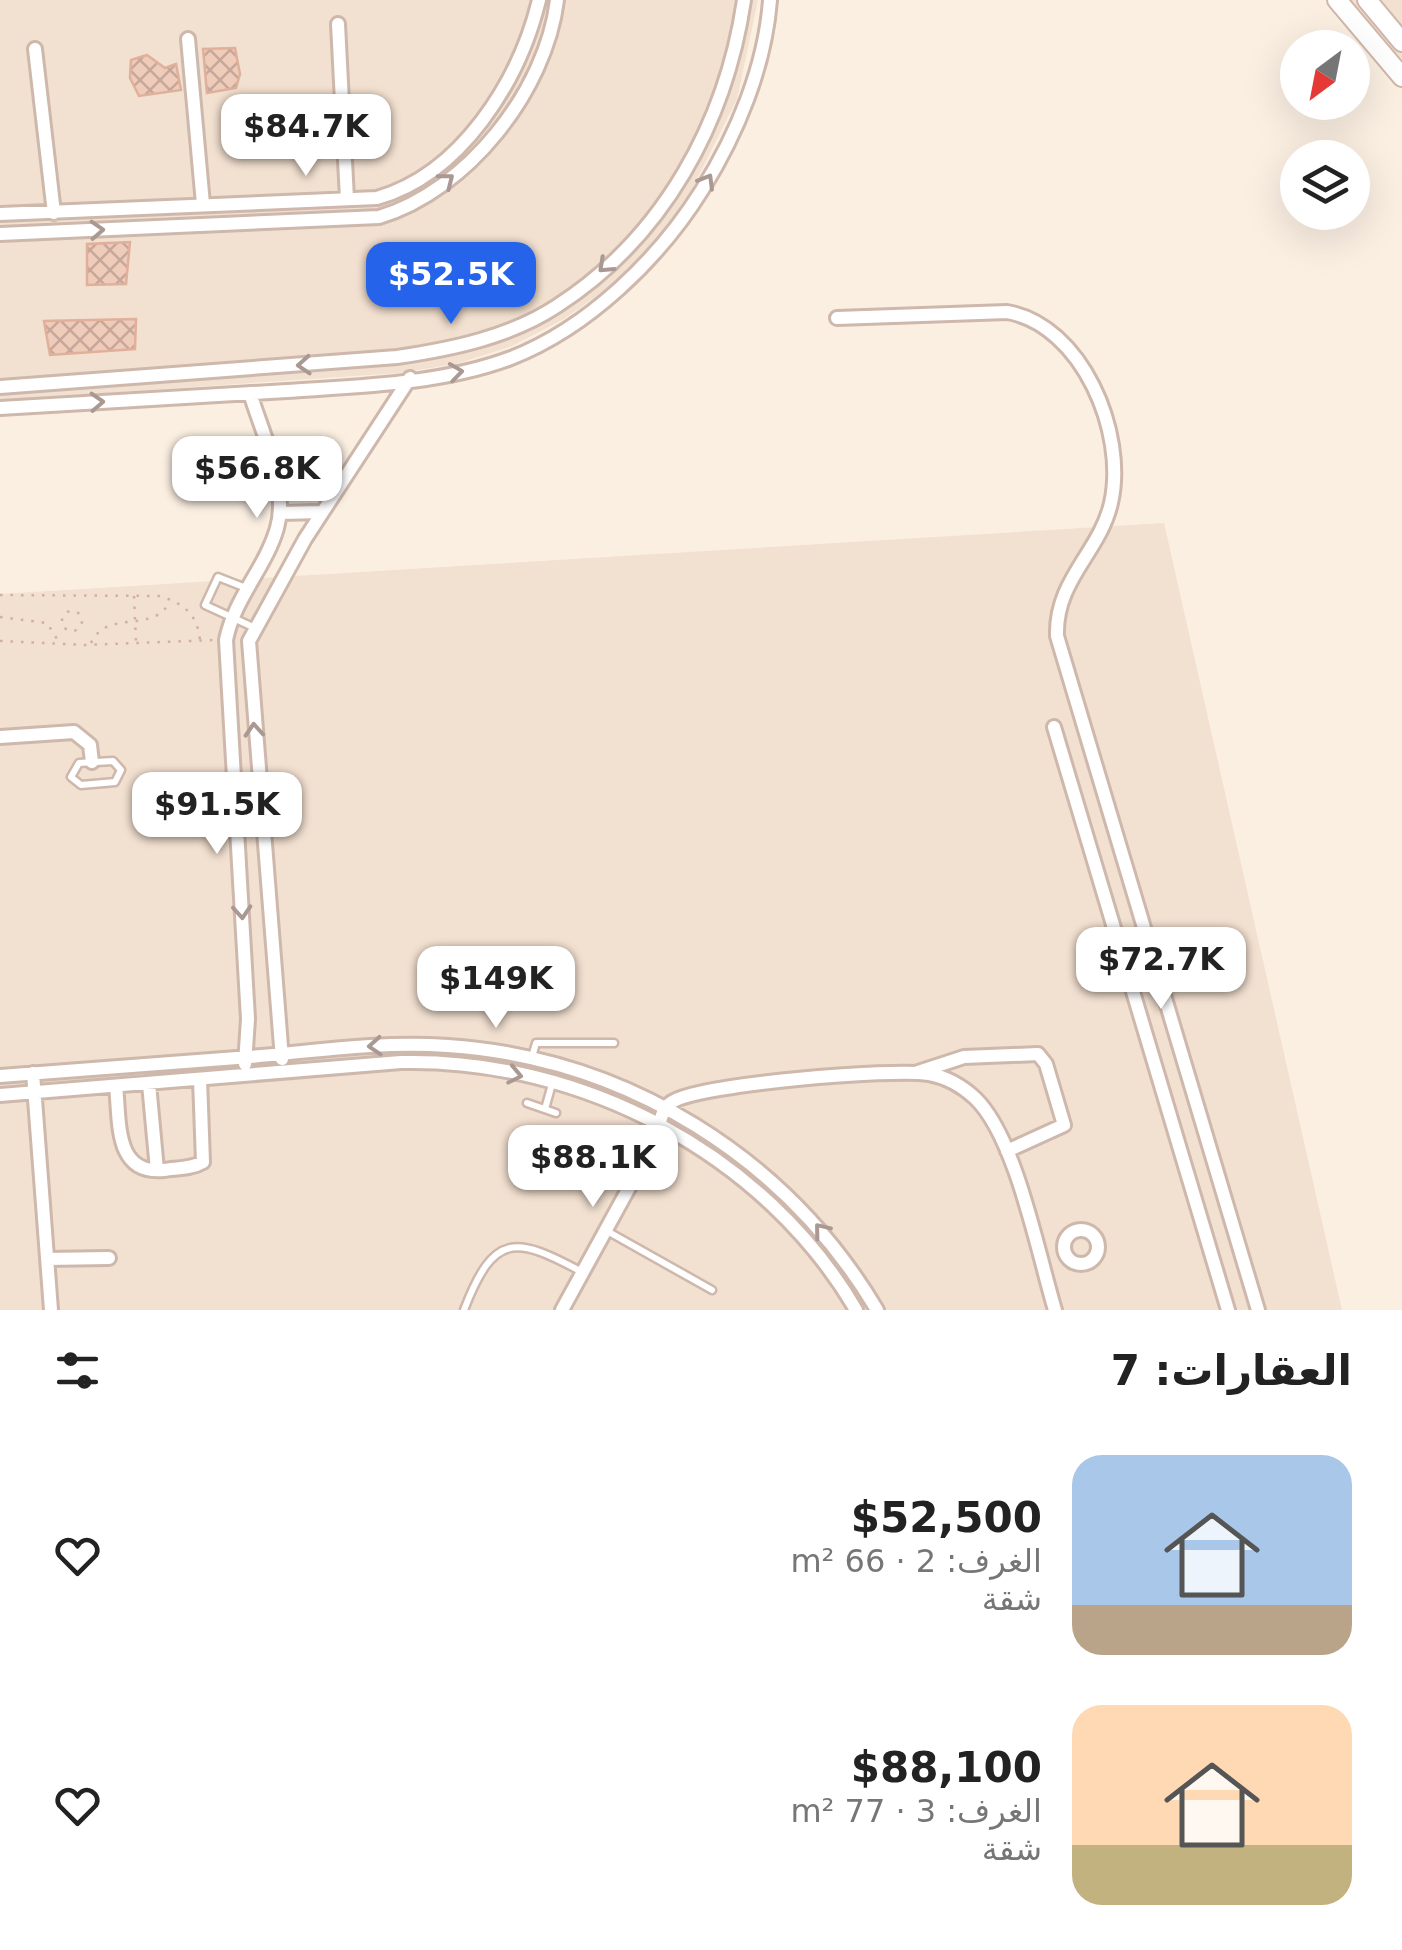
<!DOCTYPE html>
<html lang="ar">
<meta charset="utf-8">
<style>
:root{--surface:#fff;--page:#f6f6f6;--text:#222;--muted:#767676;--accent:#2563eb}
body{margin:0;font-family:"DejaVu Sans",Cairo,sans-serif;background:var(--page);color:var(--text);direction:rtl;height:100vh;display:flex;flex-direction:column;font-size:38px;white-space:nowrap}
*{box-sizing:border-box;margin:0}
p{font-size:32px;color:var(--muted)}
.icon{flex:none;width:55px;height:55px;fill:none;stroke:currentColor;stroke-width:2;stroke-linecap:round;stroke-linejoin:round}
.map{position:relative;height:1310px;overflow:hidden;direction:ltr}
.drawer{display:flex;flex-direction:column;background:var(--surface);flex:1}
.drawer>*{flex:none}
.needle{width:65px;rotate:212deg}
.fabs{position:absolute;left:1280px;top:30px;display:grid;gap:20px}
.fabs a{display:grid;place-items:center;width:90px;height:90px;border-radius:50%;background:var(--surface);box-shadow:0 10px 40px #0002;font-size:50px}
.price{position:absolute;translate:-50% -85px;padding:0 22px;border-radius:20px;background:#fff;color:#222;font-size:32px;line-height:65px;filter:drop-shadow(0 2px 5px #0008)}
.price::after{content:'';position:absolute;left:50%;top:60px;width:30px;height:22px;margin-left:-15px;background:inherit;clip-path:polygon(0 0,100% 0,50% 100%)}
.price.active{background:var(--accent);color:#fff}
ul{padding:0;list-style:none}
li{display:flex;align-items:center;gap:30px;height:250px;padding:0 50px}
li span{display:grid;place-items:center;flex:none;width:280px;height:200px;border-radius:30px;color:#555}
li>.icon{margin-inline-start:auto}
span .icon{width:120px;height:120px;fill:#fffc;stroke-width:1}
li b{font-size:42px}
h2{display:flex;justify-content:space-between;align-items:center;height:120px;padding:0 50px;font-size:42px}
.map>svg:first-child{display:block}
.residential{fill:#f2e0d0}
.building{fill:url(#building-cross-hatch);stroke:#e1b09b;stroke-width:2.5}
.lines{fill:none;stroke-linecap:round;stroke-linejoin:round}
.lane-casing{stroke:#ceb8ac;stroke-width:11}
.street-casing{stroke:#ceb8ac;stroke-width:18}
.secondary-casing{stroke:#d0b7a9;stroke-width:22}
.path{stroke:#d4ae9e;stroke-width:2.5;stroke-dasharray:2.5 8;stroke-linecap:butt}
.lane{stroke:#fff;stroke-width:6}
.street{stroke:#fff;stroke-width:12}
.secondary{stroke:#fff;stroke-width:18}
.oneway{stroke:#aa9892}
</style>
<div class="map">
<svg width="1402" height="1310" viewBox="0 0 1402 1310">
<defs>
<pattern id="building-cross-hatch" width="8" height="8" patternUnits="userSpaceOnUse" patternTransform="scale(2.5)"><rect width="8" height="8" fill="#efcbba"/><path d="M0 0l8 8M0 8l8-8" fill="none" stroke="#c6a799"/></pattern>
</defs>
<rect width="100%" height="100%" fill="#fbefe2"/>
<path class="residential" d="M0,0h758l-21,99 -49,98 -35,47 -41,41 -48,34 -52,27 -56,18 -57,9 -399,27z
M1351,0h51v61l-32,-37z
M1164,523l178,787h-1342v-716z"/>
<path class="building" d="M235,48l5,26 -4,14 -29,5 -4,-44z
M147,55l18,13 11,-4 5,26 -42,6 -9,-18 1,-18z
M130,242l-4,42 -39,1v-41z
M136,319l-1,30 -85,6 -6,-34z"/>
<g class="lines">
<g class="lane-casing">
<path id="lane" d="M246,588l-28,-11 -13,28 48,22
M113,761l8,9 -6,12 -34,3 -10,-8 8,-14z
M532,1057l4,-14h78
M527,1103l29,10
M545,1109l7,-25
M607,1231l105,59
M464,1310c30,-78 51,-74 118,-38"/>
</g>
<g class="street-casing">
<path id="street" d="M338,24l9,175
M188,39l15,165
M35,49l19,164
M0,214l377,-16c84,-24 142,-116 162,-198
M0,234l379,-17c88,-26 167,-126 178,-217
M837,318l170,-6c75,13 120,121 104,191 -11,49 -56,77 -54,133l201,674
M0,387l397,-30c55,-8 113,-20 160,-51 107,-69 169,-184 187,-306
M0,408c96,-6 191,-11 287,-17 73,-5 155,-7 224,-33 77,-30 148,-99 191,-168 35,-56 63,-123 68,-190
M280,513l41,-1
M1054,727l174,583
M0,737l74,-5 16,13 2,17
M282,1059l-33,-418 56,-102 105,-161
M245,1064l3,-45 -22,-379c8,-41 40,-73 51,-112 12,-41 -15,-95 -27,-135
M918,1072l46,-15 74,-3 8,10 18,61 -57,26
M33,1073l18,237
M0,1076c83,-7 167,-12 250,-19 66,-6 132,-16 198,-11 178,12 338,111 429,264
M149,1084l8,86
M116,1086c4,36 -2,89 48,84 13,-2 27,-1 39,-8l-3,-83
M0,1095l401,-33c180,-4 364,92 455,248
M1064 1247a17 17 0 1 1 34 0a17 17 0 1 1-34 0Z
M47,1259l62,-1
M562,1310l92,-168c6,-13 5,-32 18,-40 29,-18 220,-34 257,-28 17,3 33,12 46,24 41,39 63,156 80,212"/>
</g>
<g class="secondary-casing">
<path id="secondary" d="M1337,0l65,77
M1367,0l35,42"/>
</g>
<path class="path" d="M0,595l159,1c25,7 39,19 41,45
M134,596l2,46
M62 621a10 10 0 1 1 20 0a10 10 0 1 1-20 0Z
M0,617l47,6 12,19
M0,641l84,4 131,-5
M91,643c16,-35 63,-8 79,-42"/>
<use href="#lane" class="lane"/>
<use href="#street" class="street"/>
<use href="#secondary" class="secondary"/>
</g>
<defs><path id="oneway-chevron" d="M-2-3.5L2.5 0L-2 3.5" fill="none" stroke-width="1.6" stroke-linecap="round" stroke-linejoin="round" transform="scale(2.5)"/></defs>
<g class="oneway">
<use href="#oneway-chevron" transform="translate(447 180) rotate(-38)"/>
<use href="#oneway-chevron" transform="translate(707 181) rotate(-59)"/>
<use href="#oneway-chevron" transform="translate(97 230) rotate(-3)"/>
<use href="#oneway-chevron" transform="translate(605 266) rotate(137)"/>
<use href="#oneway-chevron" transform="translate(304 365) rotate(176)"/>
<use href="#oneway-chevron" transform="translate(456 372) rotate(-8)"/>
<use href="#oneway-chevron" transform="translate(97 402) rotate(-3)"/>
<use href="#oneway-chevron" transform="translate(254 730) rotate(-94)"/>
<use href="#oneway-chevron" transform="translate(242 912) rotate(86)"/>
<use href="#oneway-chevron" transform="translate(375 1046) rotate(176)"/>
<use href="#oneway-chevron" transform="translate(515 1075) rotate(12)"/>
<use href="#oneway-chevron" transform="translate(821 1230) rotate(-129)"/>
</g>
</svg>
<div class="fabs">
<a><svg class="needle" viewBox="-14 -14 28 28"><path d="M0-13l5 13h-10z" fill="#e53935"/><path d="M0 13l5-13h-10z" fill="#767676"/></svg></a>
<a><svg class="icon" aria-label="layers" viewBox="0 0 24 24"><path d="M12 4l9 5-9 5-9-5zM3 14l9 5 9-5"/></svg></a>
</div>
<b class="price" style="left:306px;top:179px">$84.7K</b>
<b class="price active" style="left:451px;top:327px">$52.5K</b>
<b class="price" style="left:257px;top:521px">$56.8K</b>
<b class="price" style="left:217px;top:857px">$91.5K</b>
<b class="price" style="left:1161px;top:1012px">$72.7K</b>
<b class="price" style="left:496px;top:1031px">$149K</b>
<b class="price" style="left:593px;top:1210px">$88.1K</b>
</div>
<section class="drawer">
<h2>العقارات: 7<svg class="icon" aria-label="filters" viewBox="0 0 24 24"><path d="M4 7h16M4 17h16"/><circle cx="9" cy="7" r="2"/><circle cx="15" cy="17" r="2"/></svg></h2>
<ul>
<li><span style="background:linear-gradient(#a9c7e8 75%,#b9a48a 0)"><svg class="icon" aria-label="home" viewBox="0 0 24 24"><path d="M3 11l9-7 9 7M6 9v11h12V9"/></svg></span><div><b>$52,500</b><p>الغرف: 2 · 66 m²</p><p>شقة</p></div><svg class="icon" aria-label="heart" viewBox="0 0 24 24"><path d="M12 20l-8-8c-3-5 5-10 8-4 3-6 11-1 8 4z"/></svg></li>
<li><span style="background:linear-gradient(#ffd9b3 70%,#c2b280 0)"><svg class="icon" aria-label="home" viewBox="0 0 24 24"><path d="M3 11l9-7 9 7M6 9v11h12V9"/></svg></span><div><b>$88,100</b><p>الغرف: 3 · 77 m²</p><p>شقة</p></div><svg class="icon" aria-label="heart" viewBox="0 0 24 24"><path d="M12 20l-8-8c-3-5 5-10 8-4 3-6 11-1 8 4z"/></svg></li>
</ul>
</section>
